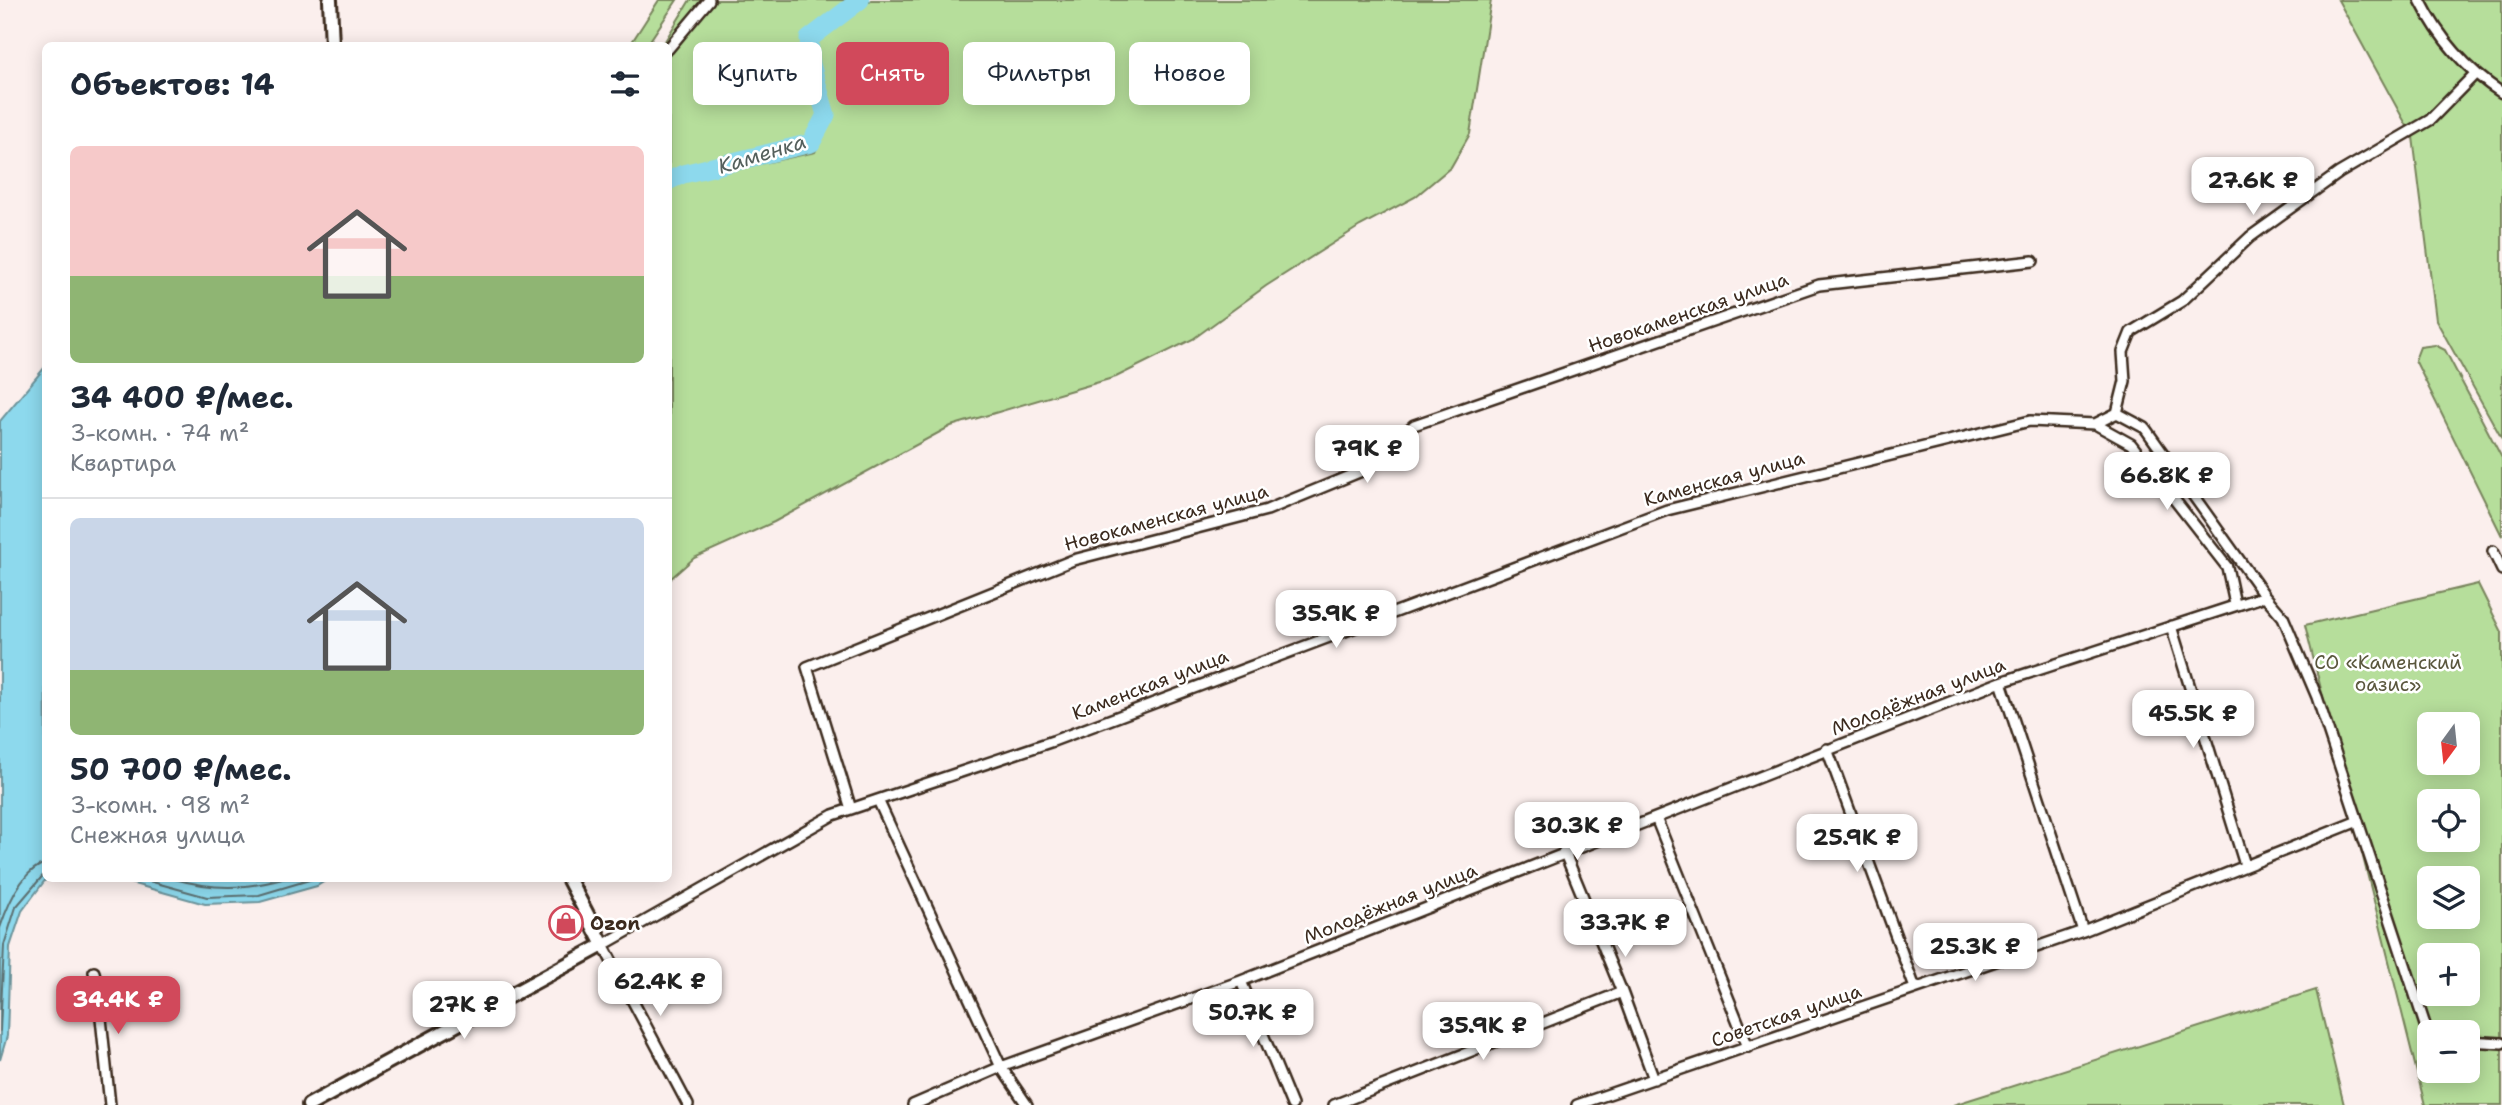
<!DOCTYPE html>
<html lang="ru">
<meta charset="utf-8">
<style>
:root{--surface:#fff;--page:#f2f2f3;--text:#1f2937;--muted:#747a83;--line:#e0e1e3;--accent:#d1495b}
body{margin:0;font-family:"Shantell Sans",sans-serif;background:var(--page);color:var(--text);height:100vh;display:flex;flex-direction:column;font-size:26px;white-space:nowrap}
*{box-sizing:border-box;margin:0}
p{font-size:23px;color:var(--muted)}
.icon{flex:none;width:38px;height:38px;fill:none;stroke:currentColor;stroke-width:2;stroke-linecap:round;stroke-linejoin:round}
.map{position:relative;flex:1;overflow:hidden}
.drawer{position:absolute;left:42px;top:42px;width:630px;height:840px;display:flex;flex-direction:column;background:var(--surface);border-radius:10px;box-shadow:0 4px 18px #0003}
.drawer>*{flex:none}
.top-card{position:absolute;left:693px;top:42px;width:665px;height:63px;display:flex;gap:14px}
.needle{width:46px;rotate:195deg}
.tools{position:absolute;left:2417px;top:712px;display:grid;gap:14px}
.tools a{display:grid;place-items:center;width:63px;height:63px;border-radius:10px;background:var(--surface);box-shadow:0 4px 18px #0003;font-size:35px}
.price{position:absolute;translate:-50% -60px;padding:0 16px;border-radius:14px;background:#fff;color:#222;font-size:23px;line-height:46px;filter:drop-shadow(0 2px 4px #0008)}
.price::after{content:'';position:absolute;left:50%;top:42px;width:21px;height:16px;margin-left:-10px;background:inherit;clip-path:polygon(0 0,100% 0,50% 100%)}
.price.active{background:var(--accent);color:#fff}
ul{padding:0;list-style:none}
li{display:grid;align-content:center;gap:14px;height:371px;padding:0 28px}
li+li{border-top:2px solid var(--line)}
li span{display:grid;place-items:center;height:217px;border-radius:10px;color:#555}
li>.icon{margin-inline-start:auto}
span .icon{width:126px;height:126px;fill:#fffc;stroke-width:1}
li b{font-size:30px}
h2{display:flex;justify-content:space-between;align-items:center;height:84px;padding:0 28px;font-size:30px}
.chip{padding:0 24px;border-radius:10px;background:var(--surface);box-shadow:0 4px 18px #0003;font-size:24px;line-height:63px}
.chip.active{background:var(--accent);color:#fff}
.map>svg:first-child{display:block}
.green{fill:#b6de9b;stroke:#78845c;stroke-width:2;fill-rule:evenodd}
.water{fill:#8dd9ed;stroke:#6c939a;stroke-width:2}
.lines{fill:none;stroke-linecap:round;stroke-linejoin:round}
.shore{stroke:#5c7071;stroke-width:2}
.river{stroke:#8dd9ed;stroke-width:19}
.street-casing{stroke:#3b2a1e;stroke-width:14}
.secondary-casing{stroke:#3b2a1e;stroke-width:18}
.street{stroke:#fff;stroke-width:9}
.secondary{stroke:#fff;stroke-width:12}
.labels{text-anchor:middle;stroke-width:5;stroke-linejoin:round;paint-order:stroke}
.street-label{font-size:19px;fill:#3b2a1e;stroke:#fff}
.park-label{font-size:19px;fill:#5a573d;stroke:#fff}
.poi-label{font-size:19px;font-weight:bold;fill:#3b2a1e;stroke:#fff;text-anchor:start}
.water-label{font-size:21px;font-style:italic;fill:#545f5c;stroke:#fff}
</style>
<div class="map">
<svg width="2502" height="1105" viewBox="0 0 2502 1105">
<rect width="100%" height="100%" fill="#fbefed"/>
<filter id="ink" filterUnits="userSpaceOnUse"><feTurbulence type="fractalNoise" baseFrequency=".0143" numOctaves="2"/><feDisplacementMap in="SourceGraphic" scale="14" xChannelSelector="R" yChannelSelector="G"/><feConvolveMatrix kernelMatrix="1 2 1 2 8 2 1 2 1" color-interpolation-filters="sRGB"/></filter>
<g filter="url(#ink)">
<path class="green" d="M659,0h18l-30,45h-17z
M690,0h163l-47,36 -2,27 15,50 -13,25 -137,36 -1,-128h-6z
M871,0h620l-21,134 -19,33 -36,30 -55,29 -94,60 -73,53 -77,38 -165,49 -177,96 -80,36 -25,22v-390l16,-10 130,-28 19,-37 -17,-52 -2,-21z
M2338,0h164v439l-66,-119 -23,-183z
M2435,345l10,5 57,108v78l-87,-176 5,-13z
M2478,584l24,48v473h-77l-120,-480zM2429,724h39v39h-39zM2429,802h39v38h-39zM2429,878h39v39h-39zM2429,956h39v38h-39zM2429,1032h39v39h-39z
M2316,990l28,115h-391z"/>
<path class="water" d="M45,367l1,512 -24,32 -12,36 -3,89 -7,24v-639z
M116,879h212l-11,7 -57,16 -55,2z"/>
<g class="lines">
<path class="shore" d="M138,878l69,19 52,-2 57,-17
M171,878c42,12 73,12 115,0
M0,928c7,-21 22,-59 46,-65
M0,1031l4,-86 12,-38 30,-35"/>
<path class="river" d="M668,181l15,-7 128,-31 15,-28 -15,-51 -2,-25 51,-39"/>
<g class="street-casing">
<path id="street" d="M2420,0c19,38 47,70 82,93
M668,49l41,-49
M2117,413l8,-32 -2,-29 8,-20 51,-31 68,-64 89,-64 91,-53 44,-45
M2095,424l22,-11 28,15 120,168
M2493,551l9,19
M2171,626l74,239
M2001,682l82,249
M1827,749l88,239
M878,800l123,267 26,38
M851,809l-44,-142 266,-107 194,-50 97,-40 50,-45 405,-140 214,-24
M1656,818l92,229
M1564,851l58,141 32,87
M94,972l4,17 12,116
M1241,981l51,124
M2468,1041l34,2
M688,1105l-85,-160 230,-130 220,-74 614,-231 363,-89 65,3 36,20 96,123 8,37
M913,1105l88,-38 240,-86 760,-299 264,-86 18,21 34,80 109,331 5,4
M1334,1105l288,-113
M1577,1105l506,-174 275,-110"/>
</g>
<g class="secondary-casing">
<path id="secondary" d="M330,0l2,46
M309,1105l294,-160 -35,-67"/>
</g>
<use href="#street" class="street"/>
<use href="#secondary" class="secondary"/>
</g>
</g>
<defs>
<g id="shop-ring" transform="scale(1.75)"><circle r="9.5" fill="#fff" stroke="#d1495b" stroke-width="1.5"/><path d="M-5-2.5h2.3a2.7 3.5 0 0 1 5.4 0H5L5.5 6h-11ZM-1.5-2.5h3a1.5 2.3 0 0 0-3 0Z" fill="#d1495b"/></g>
</defs>
<g fill-rule="evenodd">
<use href="#shop-ring" x="566" y="923"/>
</g>
<g class="labels">
<g class="street-label">
<text transform="translate(1688 312) rotate(-19)" y="7">Новокаменская улица</text>
<text transform="translate(1724 478) rotate(-15)" y="7">Каменская улица</text>
<text transform="translate(1166 517) rotate(-15)" y="7">Новокаменская улица</text>
<text transform="translate(1150 684) rotate(-21)" y="7">Каменская улица</text>
<text transform="translate(1918 696) rotate(-21)" y="7">Молодёжная улица</text>
<text transform="translate(1390 903) rotate(-22)" y="7">Молодёжная улица</text>
<text transform="translate(1786 1015) rotate(-19)" y="7">Советская улица</text>
</g>
<g class="park-label">
<text x="2388" y="669">СО «Каменский<tspan x="2388" dy="22">оазис»</tspan></text>
</g>
<g class="poi-label">
<text x="590" y="930">Ozon</text>
</g>
<g class="water-label">
<text transform="translate(762 154) rotate(-17)" y="7">Каменка</text>
</g>
</g>
</svg>
<div class="tools">
<a><svg class="needle" viewBox="-14 -14 28 28"><path d="M0-13l5 13h-10z" fill="#e53935"/><path d="M0 13l5-13h-10z" fill="#747a83"/></svg></a>
<a><svg class="icon" aria-label="locate" viewBox="0 0 24 24"><circle cx="12" cy="12" r="6"/><path d="M12 2v4M12 18v4M2 12h4M18 12h4"/></svg></a>
<a><svg class="icon" aria-label="layers" viewBox="0 0 24 24"><path d="M12 4l9 5-9 5-9-5zM3 14l9 5 9-5"/></svg></a>
<a>+</a>
<a>−</a>
</div>
<b class="price" style="left:2253px;top:217px">27.6K ₽</b>
<b class="price" style="left:1367px;top:485px">79K ₽</b>
<b class="price" style="left:2167px;top:512px">66.8K ₽</b>
<b class="price" style="left:1336px;top:650px">35.9K ₽</b>
<b class="price" style="left:2193px;top:750px">45.5K ₽</b>
<b class="price" style="left:1577px;top:862px">30.3K ₽</b>
<b class="price" style="left:1857px;top:874px">25.9K ₽</b>
<b class="price" style="left:1625px;top:959px">33.7K ₽</b>
<b class="price" style="left:1975px;top:983px">25.3K ₽</b>
<b class="price" style="left:660px;top:1018px">62.4K ₽</b>
<b class="price active" style="left:118px;top:1036px">34.4K ₽</b>
<b class="price" style="left:464px;top:1041px">27K ₽</b>
<b class="price" style="left:1253px;top:1049px">50.7K ₽</b>
<b class="price" style="left:1483px;top:1062px">35.9K ₽</b>
<div class="top-card">
<a class="chip">Купить</a>
<a class="chip active">Снять</a>
<a class="chip">Фильтры</a>
<a class="chip">Новое</a>
</div>
<section class="drawer">
<h2>Объектов: 14<svg class="icon" aria-label="filters" viewBox="0 0 24 24"><path d="M4 7h16M4 17h16"/><circle cx="9" cy="7" r="2"/><circle cx="15" cy="17" r="2"/></svg></h2>
<ul>
<li><span style="background:linear-gradient(#f6c9c9 60%,#8fb573 0)"><svg class="icon" aria-label="home" viewBox="0 0 24 24"><path d="M3 11l9-7 9 7M6 9v11h12V9"/></svg></span><div><b>34 400 ₽/мес.</b><p>3-комн. · 74 m²</p><p>Квартира</p></div></li>
<li><span style="background:linear-gradient(#c9d6e8 70%,#8fb573 0)"><svg class="icon" aria-label="home" viewBox="0 0 24 24"><path d="M3 11l9-7 9 7M6 9v11h12V9"/></svg></span><div><b>50 700 ₽/мес.</b><p>3-комн. · 98 m²</p><p>Снежная улица</p></div></li>
</ul>
</section>
</div>
